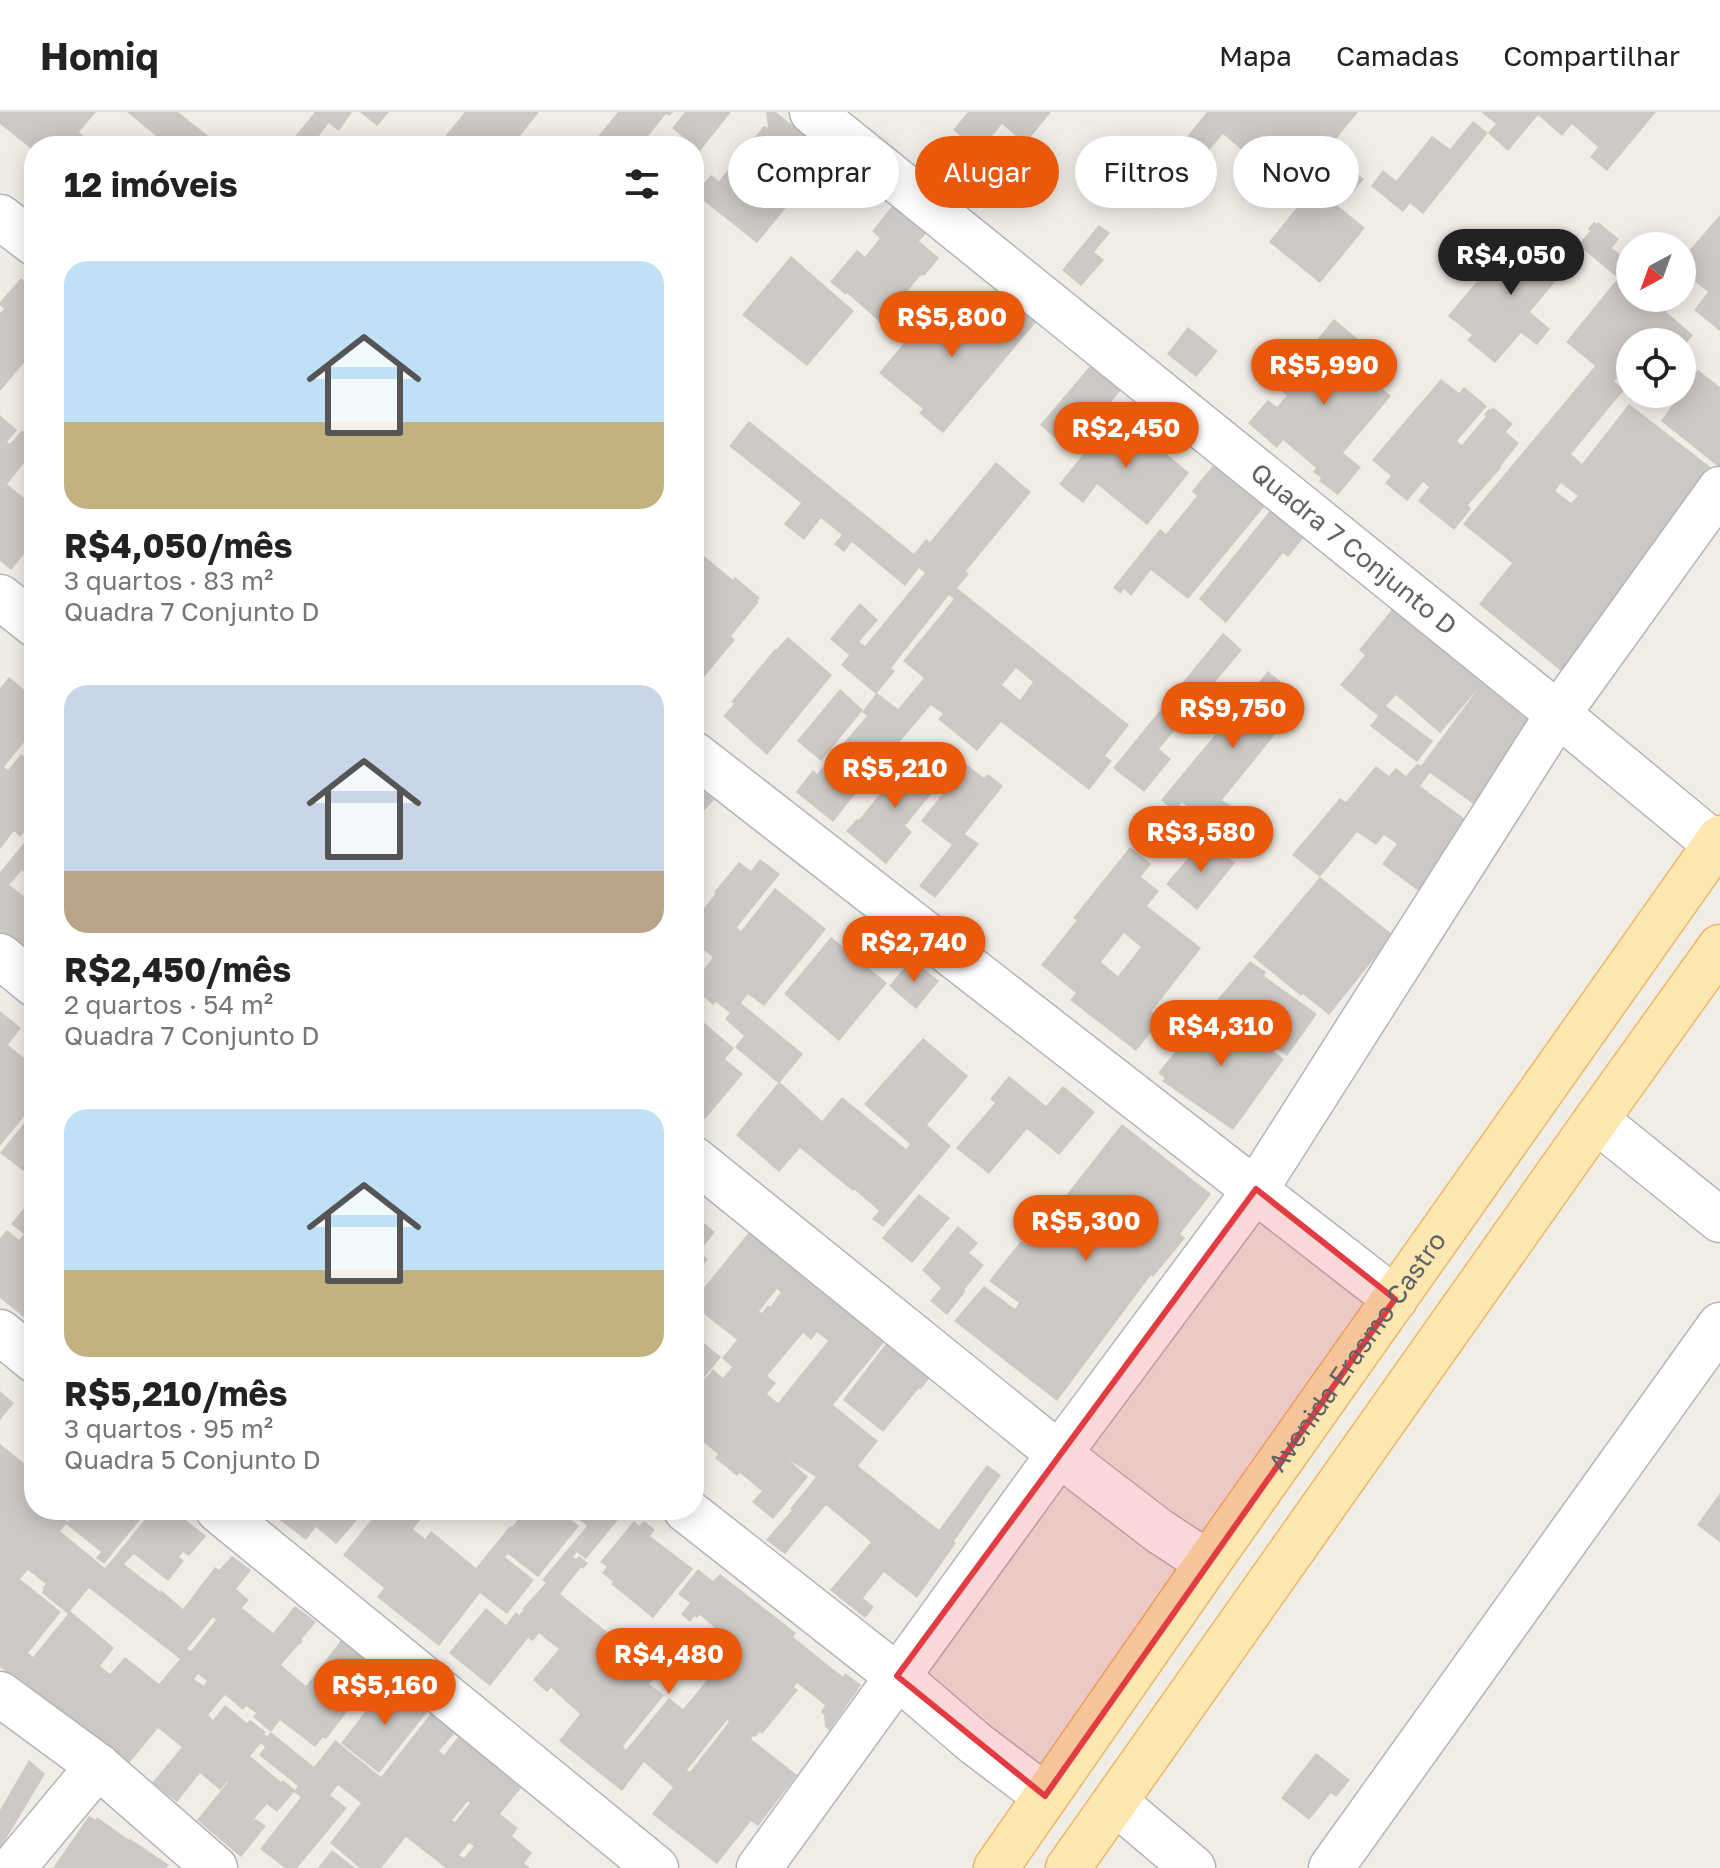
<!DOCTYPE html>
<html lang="pt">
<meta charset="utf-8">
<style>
:root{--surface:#fff;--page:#f2f2f2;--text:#222;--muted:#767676;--line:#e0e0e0;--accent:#ea580c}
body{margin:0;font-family:"Golos Text",sans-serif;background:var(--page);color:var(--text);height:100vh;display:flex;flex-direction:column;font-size:30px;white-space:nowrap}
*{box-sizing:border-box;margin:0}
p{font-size:26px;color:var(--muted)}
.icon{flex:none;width:44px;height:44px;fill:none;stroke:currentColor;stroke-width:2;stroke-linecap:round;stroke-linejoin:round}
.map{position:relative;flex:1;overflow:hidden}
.details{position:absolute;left:24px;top:24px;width:680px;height:1384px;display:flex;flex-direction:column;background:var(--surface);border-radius:32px;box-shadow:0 4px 20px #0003}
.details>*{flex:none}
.hud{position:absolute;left:728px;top:24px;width:760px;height:72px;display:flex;gap:16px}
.needle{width:52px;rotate:221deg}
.controls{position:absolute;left:1616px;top:120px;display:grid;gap:16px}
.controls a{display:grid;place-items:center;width:80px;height:80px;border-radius:50%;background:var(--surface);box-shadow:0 4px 20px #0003;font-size:40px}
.price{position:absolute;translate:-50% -68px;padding:0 18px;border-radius:28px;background:var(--accent);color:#fff;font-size:26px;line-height:52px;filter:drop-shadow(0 2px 4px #0008)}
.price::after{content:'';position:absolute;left:50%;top:48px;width:24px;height:18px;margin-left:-12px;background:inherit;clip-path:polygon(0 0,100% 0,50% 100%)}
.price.current{background:#222;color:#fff}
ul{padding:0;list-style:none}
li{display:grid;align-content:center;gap:16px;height:424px;padding:0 40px}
li span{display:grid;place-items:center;height:248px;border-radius:24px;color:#555}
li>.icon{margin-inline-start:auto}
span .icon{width:144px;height:144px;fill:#fffc;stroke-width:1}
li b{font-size:34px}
h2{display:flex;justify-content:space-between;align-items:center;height:96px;padding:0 40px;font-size:34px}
.chip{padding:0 28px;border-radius:36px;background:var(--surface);box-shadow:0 4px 20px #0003;font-size:28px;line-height:72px}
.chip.current{background:var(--accent);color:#fff}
header{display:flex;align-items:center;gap:48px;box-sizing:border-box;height:112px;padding:0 40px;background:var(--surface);border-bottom:2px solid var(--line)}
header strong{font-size:38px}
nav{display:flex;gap:44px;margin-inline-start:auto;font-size:28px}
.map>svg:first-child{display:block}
.building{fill:#ccc8c4;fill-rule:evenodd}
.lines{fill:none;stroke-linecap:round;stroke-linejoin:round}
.minor-casing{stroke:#b2b5b9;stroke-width:47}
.major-casing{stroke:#ecb765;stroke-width:47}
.minor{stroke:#fff;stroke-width:44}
.major{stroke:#fce7b1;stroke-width:44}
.marked{fill:#e23b41;fill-opacity:0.2;stroke:#e23b41;stroke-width:6;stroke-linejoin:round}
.labels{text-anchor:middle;stroke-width:6;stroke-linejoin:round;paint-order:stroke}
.street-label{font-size:26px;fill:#5f6367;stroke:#fff}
</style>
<header>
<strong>Homiq</strong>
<nav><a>Mapa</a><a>Camadas</a><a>Compartilhar</a></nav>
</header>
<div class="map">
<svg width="1720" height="1756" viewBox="0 0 1720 1756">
<rect width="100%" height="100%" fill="#f0ede7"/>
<path class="building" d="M0,0h96l-17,20 13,11 -2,3h-56v5l-34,-27z
M127,0h51l43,34h-53z
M315,0h37l-13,19 -10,-8 -18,23h-24z
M360,0h29l-12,14z
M465,0h74l-27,34h-75z
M618,0h55l-4,4 -3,-2 -26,32h-35l-9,-7z
M685,0h46l-31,39 -28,-23z
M766,0h10l53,43 -72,88 -62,-49 16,-19 8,6 45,-55 4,2z
M968,0h83l-26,32 -23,-20 -23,28 -26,-22z
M1207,0h151l-31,38 37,29 -15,18 -37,-29 -32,37 -31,-25 12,-14 -38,-32 -57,66 -2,-1 -9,10 -16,-13z
M1481,0h175l-49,59 -17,-14 8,-10 -26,-23 -10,12 -24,-21 -30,36 -20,-18 8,-9z
M1473,9l15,12 -65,81 -13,-11 -7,9 -32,-26 12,-16 13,11 36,-45 18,13z
M1314,74l51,42 -45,55 -51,-41z
M894,92l33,28 -8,9 20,17 -14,17 -5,1 -39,47 -34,-30 -1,2 -16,-13 27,-32 8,7 15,-19 -8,-7z
M1720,103v116l-26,-21 14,-18 -26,-21v-12z
M1594,110l3,2 1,-2 21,17 -7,9 18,14v5l-9,12 5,4 4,-5v20h46l-10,14 27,23 -11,13v-6h-52v47l-13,-11 -3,3 10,9 -53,64 11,10 47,-60 89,69 -152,202 -87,-71 33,-41 -49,-39 132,-158 -29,-24 52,-64 -40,-33 12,-14 -2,-2zM1561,371l17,13 -7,7 -16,-12z
M1099,113l11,8 -16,19 10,8 -23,26 -19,-16z
M1515,124l22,18 15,-17 20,16 1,-2 4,4 -47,57 20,17 -13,16 -16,-12 -26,30 -28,-23 5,-5 -24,-19 36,-43 6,5 14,-18 -5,-5z
M791,144l63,55 -47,55 -65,-51z
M21,166l13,10v27l-4,4 4,3v29l-34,40v-78l4,-4 -4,-4v-3z
M946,180l49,41 22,-27 19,16 -93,111 -24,-20 4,-4 -44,-36z
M1334,207l25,21 -12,15 33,27 -3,2 14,12 -48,57 18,14 -23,28 -19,-14 2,-3 -8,-6 3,-4 -33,-28 -6,8 -29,-25 20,-23 9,7 10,-12 -10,-7z
M1188,215l30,24 -22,26 -29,-23z
M1090,254l31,24 -51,61 -30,-26z
M1698,258l22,17v81l-59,-47z
M1441,267l18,14 5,-6 23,19 -30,35 5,4 24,-29 -2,-2 6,-6 1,2 2,-3 20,17 -7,8 13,11 -19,24 1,1 -33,37 3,4 -17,21 -36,-29 11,-14 -6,-5 -16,19 -22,-18 6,-7 -19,-16z
M1118,300l71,61 -42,52 -50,-41 -14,19 -24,-19z
M0,303l17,15 -10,12 3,2 12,-14 12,10v11l-27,33 27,22v36l-23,28 -11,-9z
M749,309l165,133 12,-15 4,3 66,-80 35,30 -65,79 3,3 -12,14 172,137 -24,31 7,5 -23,29 -88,-68 -24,29 -39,-32 5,-5 -12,-9 -40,47 -2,-1 -56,71 -37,-30 17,-22 4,4 50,-58 -5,-4 14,-18 -35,-29 8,-10 -19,-16 30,-36 18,17 -19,22 6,4 60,-73 -6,-5 -14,18 -53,-44 -8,10 -10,-8 8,-9 -21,-17 -17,22 -20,-16 17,-21 -72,-57zM949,483l5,4 -51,62 21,17 -26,31 -21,-16 18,-22 -4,-3zM1016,556l17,14 -13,18 -18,-15z
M1216,350l51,40 -3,5 -76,92 -37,-29 -20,26 -7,-7 -3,5 -8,-6 47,-59 6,5 31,-38 -5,-5z
M1273,395l32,29 -17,21 -5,-4 -57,70 -27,-24z
M704,444l29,24 2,-3 25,21 -3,3 2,1 -28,34 4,4 -31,37 -10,-8v-101z
M1394,495l147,116 -62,85 -49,-35 -10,13 49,36 -49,70 -38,-28 15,-20 -13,-9 -8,10 -19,-13 -37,45 -28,-22 48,-57 6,4 30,-36 13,10 7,-8 10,8 12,-13 3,3 56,-76 -37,43 -44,-38 -10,11 47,35 -16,21 -47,-36 8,-10 -38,-31 25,-30 -6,-5z
M1223,521l19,17 -83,99 12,10 -27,33 -31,-24z
M788,525l44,38 -65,80 -44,-39 11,-12 -3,-2 44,-53 1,1z
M1268,559l35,29 -81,100 9,6 -19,22 -30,-26 -8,9 -13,-11z
M9,565l25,21v32l-30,37 4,3 13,-16 6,5 7,-9v70l-14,17 -6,-6 -14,18v-161z
M840,577l23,21 -42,51 -24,-20z
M912,641l15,12 -3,3 17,14 -36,44 7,6 -26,32 -40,-33 11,-12 2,1z
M966,652l18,14 4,-4 15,12 -38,48 14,10 -44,54 -16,-12 33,-41 -31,-24z
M694,672l20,16 -15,16 -2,-2 -3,4z
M34,719v35l-4,4 -2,-2 -3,5 -3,-3 -13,15 15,11 10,-11v58l-6,7 -10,-9 -3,4 -15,-11v-62z
M1205,726l30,25 -38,47 -31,-26z
M1130,735l21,17 -10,13 18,14 -12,15 54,42 -49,63 9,8 -25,32 -66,-51 6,-7 -35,-28 36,-45 -4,-2zM1124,821l17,14 -23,29 -17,-14z
M760,747l20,15 -43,53 4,4 34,-43 51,41 -62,77 -16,-12 -7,9 62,51 -23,28 42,39 20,-24 64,52 4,-5 -46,-40 59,-66 45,38 -41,49 24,21 -68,81 -11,-8 7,-8 -9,-8 -15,-13 -2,1 -53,-43 -21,24 -43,-37 42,-52 -43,-36 9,-11 -19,-17 5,-6 -14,-11 -3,3 -10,-9 -9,11v-34l4,-5 4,4 11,-15 -19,-14v-22l22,-28 -2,-1 25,-30 12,9z
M1320,765l73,58 -64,80 -26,-21 -2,2 -48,-39z
M831,825l56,46 -48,58 -55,-47z
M912,847l27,22 -23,28 -27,-23z
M1250,849l16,11 -2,4 53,38 -30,42 -74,-51z
M1214,897l70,50 -51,71 -71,-49 3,-3 -7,-5 51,-63 3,2z
M0,899l21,17 -13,17 26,21v38l-34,42z
M694,902l40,34 -9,11 18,15 -38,45 -11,-8v-15l3,-4 -3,-2z
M1009,964l37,30 17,-20 32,26 -36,43 -32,-26 -38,45 -33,-26 39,-45 -5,-4z
M34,999v68l-34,-26z
M1122,1012l89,70 -31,40 5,4 -32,39 -2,-2 -94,126 -103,-80 30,-35 31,23 4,-6 -30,-22 32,-40 6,4z
M694,1077l10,8 -10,12z
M919,1082l31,24 -38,45 -30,-25z
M34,1084v129l-34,-27v-60l7,-8 12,10 5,-6 -13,-10z
M694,1103l21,17 -16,20 9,7 -14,18z
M958,1114l20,17 -9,10 15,12 -20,25 2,1 -19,24 -17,-14 11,-13 -19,-18z
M750,1119l45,36 -2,1 92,73 -52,64 45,36 -20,25 81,64 48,-65 14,10 -47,66 2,2 -39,55 -33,-26 -21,26 11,9 -9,11 -35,-28 41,-48 -45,-37 -41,49 -19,-14 26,-30 -2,-1 26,-32 -27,-17 19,17 -35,42 -21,-17 10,-11 -22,-18 -3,3 -22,-18 3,-4 -22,-18 -2,2v-46l19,-23 10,9 9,-11 -10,-9 15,-18 -43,-34v-6zM777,1177l4,3 -11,15 -2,-2 -6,8 -3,-2zM817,1220l11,9 -50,62 -11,-9 9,-11 -9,-7 36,-43 8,7z
M694,1223l27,22 -27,33z
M888,1229l44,34 -12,15 -1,-2 -36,44 -40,-32z
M0,1279l14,12 -14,17z
M0,1332l34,27 -11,14 11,9v16h20l14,12 10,-12h70l-44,54 -8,-6 5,-6 -35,-28 -6,7 45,37 48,-58h20l33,26 -17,20 -6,-4 -4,5 5,4 -16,20 -34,-27 -10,10 36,28 1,-2 22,19 32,-42 4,3 13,-14 19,14 -15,19 13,11 -7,8 31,25 22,-27 21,16 -15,18 2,1 -3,4 -1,-1 -18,21 25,21 36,-47 45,36 -12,14 -7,-4 -42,54 -3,-2 -8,10 -35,-27 -9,12 -18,-15 3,-4 -10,-7 -3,4 -18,-15 -17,20 5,5 12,-15 22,18 3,-3 16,12 -2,2 3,2 4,-4 43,35 21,-27 46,37 52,-66 92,72 -25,31 18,14 -6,8 20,17 -8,10 6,5h-84l-40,-31 -25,31h-21l-30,-25 31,-40 -23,-18 -8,10 17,13 -50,60h-12l-25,-19 41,-52 -7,-5 -17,20 -10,-8 -14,16 3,-1 10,7 -25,31 -44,-37 31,-38h-1l-7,8 -20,-17 -23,29 -25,-19 30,-36 -24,-19 -32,39 -64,-54 -47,-36 -1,1 -14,-11zM28,1458l18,14 -4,4 2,1 -2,4 26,21 -35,43 -5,-4 33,-41 -41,-33zM89,1476l91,71 -21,25 -34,-27 -15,17 -10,-8 14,-18 -44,-37zM213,1505l3,3 -25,31 -4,-2zM198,1562l9,7 -3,5 -10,-7zM454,1622l4,3 -14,18 -5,-4zM261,1631l4,4 -6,8 39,31 -3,4 -12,-10 -2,2 -31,-26zM468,1689l2,2 -15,19 -3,-2zM469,1731l5,3 -10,12 -5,-3z
M1720,1381v49l-23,-17z
M267,1398h99l-30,34 -20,-17 -10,13z
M379,1398h37l7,6 -10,13 12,10 6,-8 45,37 34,-42 2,1 14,-17h33l20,16 -41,51 -30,-23 -3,3 29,23 -27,34 -27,-21 -41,53 -62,-49 7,-9 -41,-33z
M573,1398h53l-40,49 -9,-7 -4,5 3,2 3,-3 9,7 -5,6 -2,-2 -21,27 47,38 -7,8 5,3 6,-7 47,37 -9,11 15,11 -41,51 3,4 43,-52 14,11 32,-38 -15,-12 19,-23 5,4 4,-5 -5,-4 -2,2 -21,-18 -3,3 -2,-2 -5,6 -9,-8 9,-11 -12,-9 20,-25 15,12 7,-7 76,59 -3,4 50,40 2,-4 16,12 -32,46 -4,-5 -1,-11 -3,-3 4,-7 -28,-22 -3,4 4,3 -36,44 -2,-2 -5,5 -2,-1 -2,3 46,36 -39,51 -7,-5 -34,43 -65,-50 21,-27 -29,-25 -22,29 -63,-50 21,-27 -29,-26 -4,4 -14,-12 26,-31 -12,-9 -8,-7 -6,8 -5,-3 -38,48 -41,-33 37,-45 20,17 10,-13 3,3 5,-5 -2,-1 24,-26 -4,-3 45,-54 -17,-14zM727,1608l2,2 -39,50 -3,-2z
M634,1409l5,5 5,-5 11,9 -5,6 43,33 -40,49 -42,-34 2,-2 -11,-9 5,-6 -7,-5z
M390,1568l38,31 -49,62 -38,-30z
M1316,1641l34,27 -14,17 -5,-4 -22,27 -28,-22z
M29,1648l16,14 -45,75v-39z
M89,1704l7,4 1,-3 32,23v-2l40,27 -3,3h-113z
M332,1738l23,18h-37z"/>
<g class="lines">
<g class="minor-casing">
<g id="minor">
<path id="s1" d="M812,0l746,602 157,130"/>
<path d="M0,105l34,26"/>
<path d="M0,485l34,27"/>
<path d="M694,642l701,545"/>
<path d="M0,844l34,28"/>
<path d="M1596,1008l124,100"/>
<path d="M694,1047l365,295 100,77 49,32"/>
<path d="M0,1220l34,28"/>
<path d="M218,1398l438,358"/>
<path d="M686,1398l211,166 78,67 70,53"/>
<path d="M0,1582l98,72 117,102"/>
<path d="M1115,1690l78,66"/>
<path d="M13,1756l85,-102"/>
<path d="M759,1756l300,-414 197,-265 302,-475 162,-225"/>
<path d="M1331,1756l389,-543"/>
</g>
</g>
<g class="major-casing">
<g id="major">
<path id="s2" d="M996,1756l212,-305 512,-725"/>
<path d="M1068,1756l528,-748 124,-173"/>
</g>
</g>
<use href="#minor" class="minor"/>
<use href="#major" class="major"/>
</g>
<path class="marked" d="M1256,1077l139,110 -350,497 -148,-120z"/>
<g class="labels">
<g class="street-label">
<text dy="9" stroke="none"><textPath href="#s1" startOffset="696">Quadra 7 Conjunto D</textPath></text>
<text dy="9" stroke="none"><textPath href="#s2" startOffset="630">Avenida Erasmo Castro</textPath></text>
</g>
</g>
</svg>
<div class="controls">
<a><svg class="needle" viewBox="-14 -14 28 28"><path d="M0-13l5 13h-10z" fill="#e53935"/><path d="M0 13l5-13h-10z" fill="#767676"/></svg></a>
<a><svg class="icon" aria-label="locate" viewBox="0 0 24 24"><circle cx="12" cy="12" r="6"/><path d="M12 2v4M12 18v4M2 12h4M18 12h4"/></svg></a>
</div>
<b class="price current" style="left:1511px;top:185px">R$4,050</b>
<b class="price" style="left:952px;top:247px">R$5,800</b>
<b class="price" style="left:1324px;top:295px">R$5,990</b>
<b class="price" style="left:1126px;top:358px">R$2,450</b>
<b class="price" style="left:1233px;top:638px">R$9,750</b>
<b class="price" style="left:895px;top:698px">R$5,210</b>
<b class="price" style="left:1201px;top:762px">R$3,580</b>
<b class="price" style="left:914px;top:872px">R$2,740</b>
<b class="price" style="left:1221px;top:956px">R$4,310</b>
<b class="price" style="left:1086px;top:1151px">R$5,300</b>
<b class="price" style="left:669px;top:1584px">R$4,480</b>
<b class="price" style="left:385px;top:1615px">R$5,160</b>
<div class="hud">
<a class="chip">Comprar</a>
<a class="chip current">Alugar</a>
<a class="chip">Filtros</a>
<a class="chip">Novo</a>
</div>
<section class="details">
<h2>12 imóveis<svg class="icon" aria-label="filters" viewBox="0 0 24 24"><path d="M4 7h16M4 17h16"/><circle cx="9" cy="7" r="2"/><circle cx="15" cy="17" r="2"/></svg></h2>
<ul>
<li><span style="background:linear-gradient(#bfe0f5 65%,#c2b280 0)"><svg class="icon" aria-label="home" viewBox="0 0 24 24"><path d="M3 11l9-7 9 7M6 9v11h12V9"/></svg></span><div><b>R$4,050/mês</b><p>3 quartos · 83 m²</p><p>Quadra 7 Conjunto D</p></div></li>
<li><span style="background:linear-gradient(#c9d6e8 75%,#b9a48a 0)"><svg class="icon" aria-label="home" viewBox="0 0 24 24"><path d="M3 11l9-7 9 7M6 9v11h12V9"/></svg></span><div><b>R$2,450/mês</b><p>2 quartos · 54 m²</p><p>Quadra 7 Conjunto D</p></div></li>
<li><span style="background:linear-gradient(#bfe0f5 65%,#c2b280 0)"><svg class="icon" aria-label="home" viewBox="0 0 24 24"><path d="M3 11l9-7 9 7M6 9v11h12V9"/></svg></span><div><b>R$5,210/mês</b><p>3 quartos · 95 m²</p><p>Quadra 5 Conjunto D</p></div></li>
</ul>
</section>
</div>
